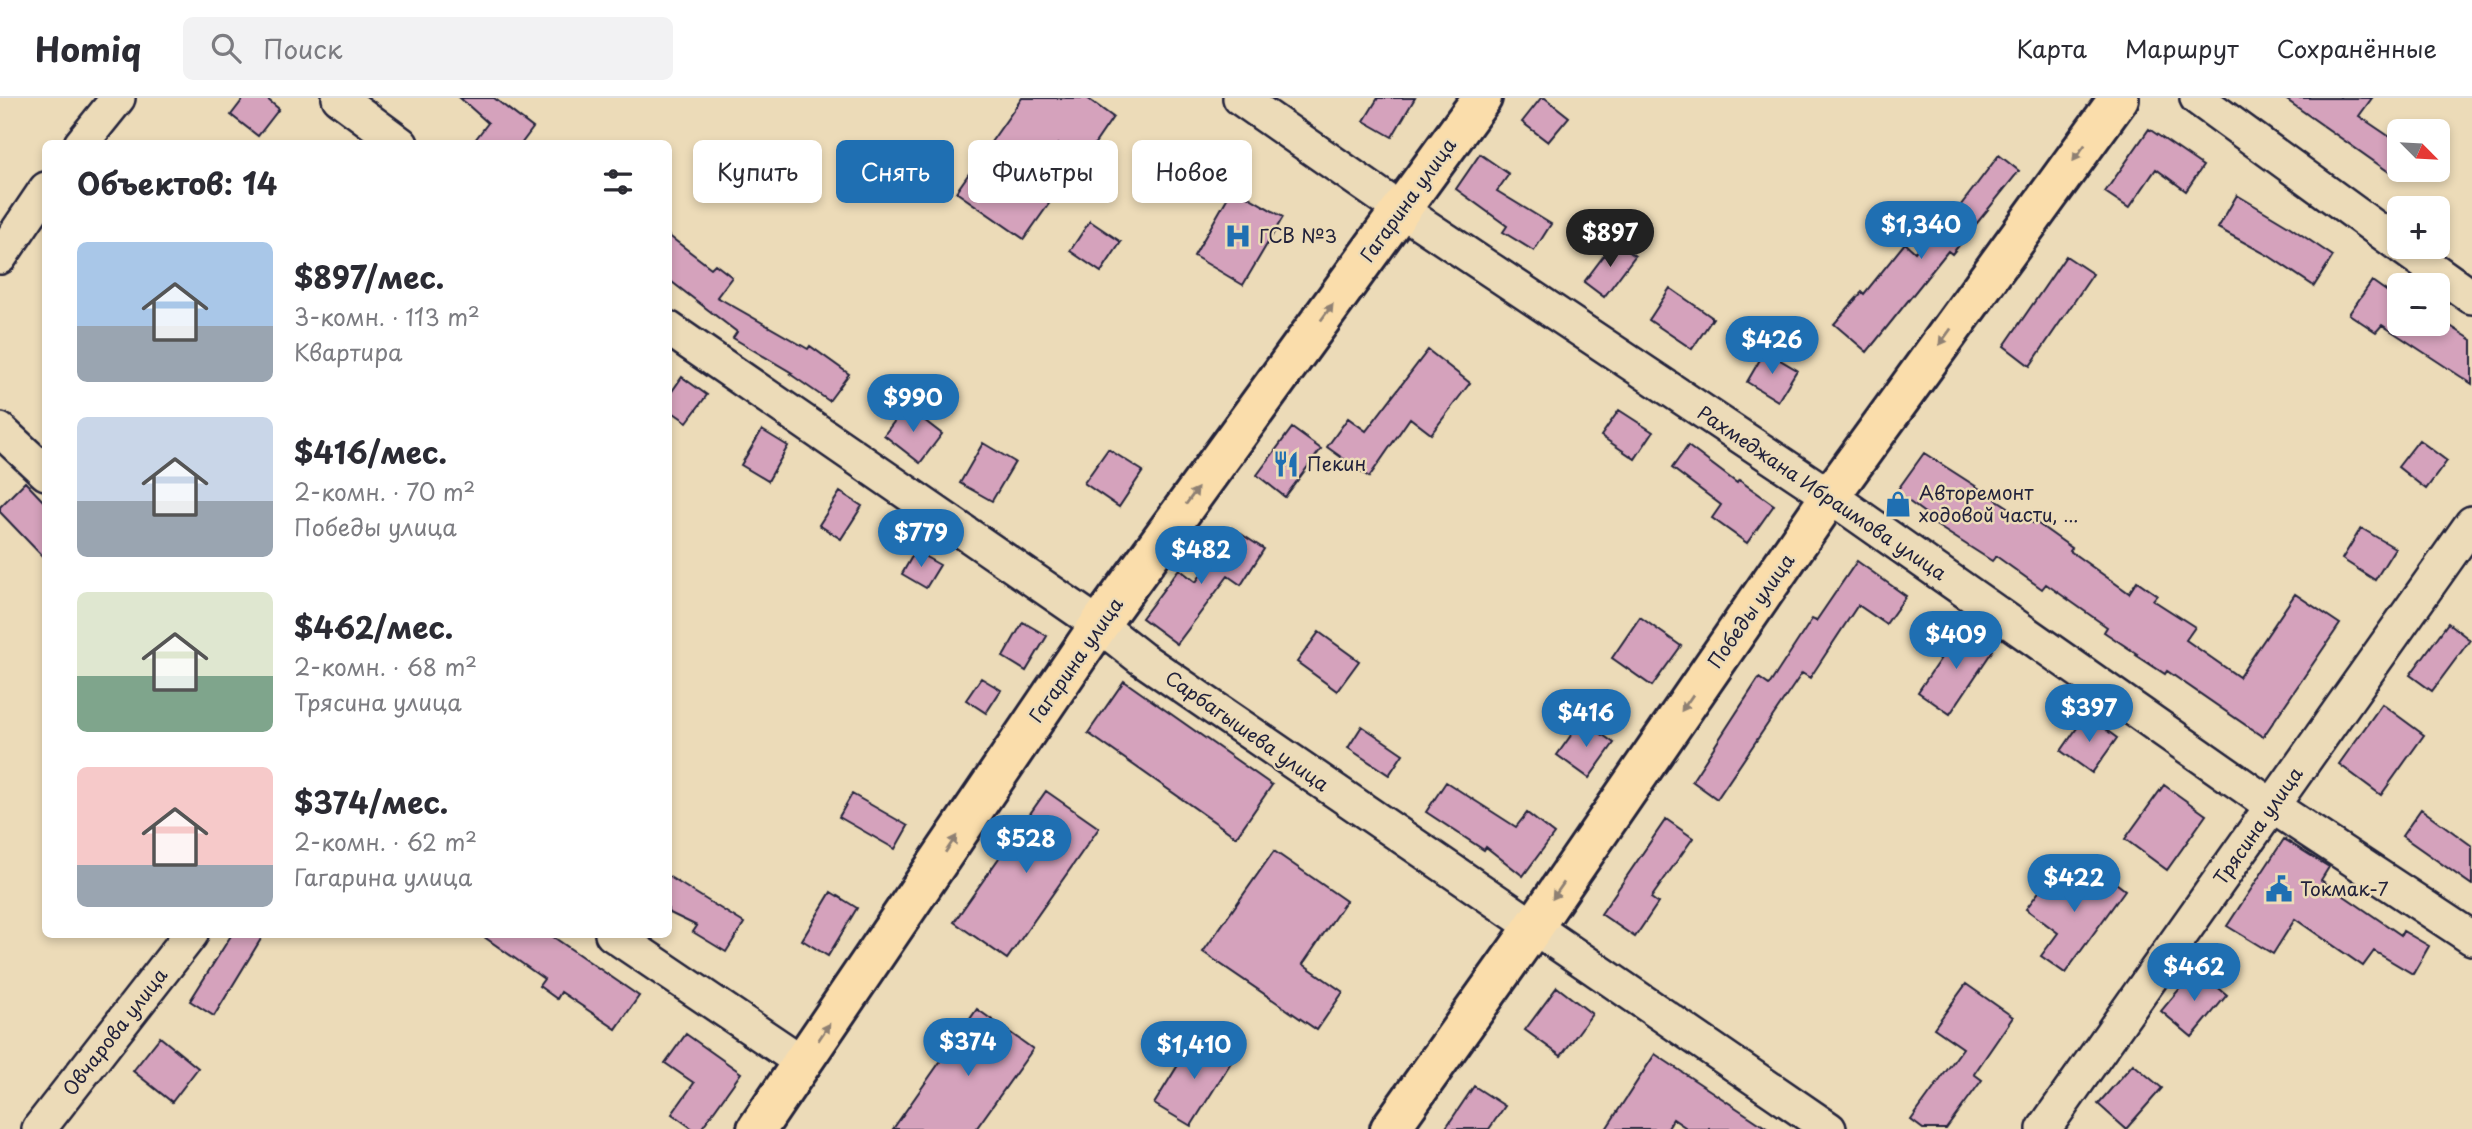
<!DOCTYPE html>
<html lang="ru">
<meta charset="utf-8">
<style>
:root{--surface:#fff;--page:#f2f2f3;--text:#2b2b33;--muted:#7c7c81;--line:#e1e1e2;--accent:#1f6fb2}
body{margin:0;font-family:"Playpen Sans",sans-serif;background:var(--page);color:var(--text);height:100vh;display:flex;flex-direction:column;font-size:26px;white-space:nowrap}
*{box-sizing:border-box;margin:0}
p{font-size:23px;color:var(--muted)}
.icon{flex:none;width:38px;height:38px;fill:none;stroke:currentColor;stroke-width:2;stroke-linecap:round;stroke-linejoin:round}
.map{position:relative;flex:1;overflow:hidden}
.details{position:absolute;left:42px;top:42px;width:630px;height:798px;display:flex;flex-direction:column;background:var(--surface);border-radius:10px;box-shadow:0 4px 10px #0003}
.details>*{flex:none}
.guide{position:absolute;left:693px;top:42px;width:665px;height:63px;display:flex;gap:14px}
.needle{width:46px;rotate:114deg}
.tools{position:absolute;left:2387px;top:21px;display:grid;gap:14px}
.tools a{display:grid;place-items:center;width:63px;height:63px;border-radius:10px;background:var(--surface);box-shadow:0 4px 10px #0003;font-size:35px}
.price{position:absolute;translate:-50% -60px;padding:0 16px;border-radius:24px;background:var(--accent);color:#fff;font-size:23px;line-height:46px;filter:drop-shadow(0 2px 4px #0008)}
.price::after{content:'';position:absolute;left:50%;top:42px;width:21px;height:16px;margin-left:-10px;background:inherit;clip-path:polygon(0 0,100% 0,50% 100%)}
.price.current{background:#222;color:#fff}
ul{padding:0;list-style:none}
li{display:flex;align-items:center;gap:21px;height:175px;padding:0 35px}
li span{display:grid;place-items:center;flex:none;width:196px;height:140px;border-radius:10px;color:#555}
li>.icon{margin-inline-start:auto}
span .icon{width:84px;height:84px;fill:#fffc;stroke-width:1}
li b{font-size:30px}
h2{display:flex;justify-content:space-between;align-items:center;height:84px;padding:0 35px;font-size:30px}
.chip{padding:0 24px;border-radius:10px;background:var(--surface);box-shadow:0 4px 10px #0003;font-size:24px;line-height:63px}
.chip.current{background:var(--accent);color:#fff}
header{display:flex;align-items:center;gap:42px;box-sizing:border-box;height:98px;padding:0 35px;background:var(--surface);border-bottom:2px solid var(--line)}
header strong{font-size:33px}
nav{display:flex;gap:38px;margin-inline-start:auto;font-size:24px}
.search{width:490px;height:63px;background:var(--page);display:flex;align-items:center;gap:18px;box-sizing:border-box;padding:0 24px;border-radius:10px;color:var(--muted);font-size:26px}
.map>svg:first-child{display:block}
.building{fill:#d5a2bc;stroke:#22223b;stroke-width:2}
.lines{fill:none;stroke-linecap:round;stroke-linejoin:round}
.minor-casing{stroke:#22223b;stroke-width:38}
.major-casing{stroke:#22223b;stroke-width:44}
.minor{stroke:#ecdbb8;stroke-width:33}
.major{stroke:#faddab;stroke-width:38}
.oneway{fill:#8e8073}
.labels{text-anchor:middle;stroke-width:5;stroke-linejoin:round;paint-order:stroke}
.street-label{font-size:19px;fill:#22223b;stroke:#ecdbb8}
.poi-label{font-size:19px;fill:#22223b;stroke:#ecdbb8;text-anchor:start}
</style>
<header>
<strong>Homiq</strong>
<div class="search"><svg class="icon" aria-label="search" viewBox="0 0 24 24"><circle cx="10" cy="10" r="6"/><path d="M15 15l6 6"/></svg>Поиск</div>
<nav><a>Карта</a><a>Маршрут</a><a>Сохранённые</a></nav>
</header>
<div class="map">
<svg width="2472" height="1031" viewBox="0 0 2472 1031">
<rect width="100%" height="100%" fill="#ecdbb8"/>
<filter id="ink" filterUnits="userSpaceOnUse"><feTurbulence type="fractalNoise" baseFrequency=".0143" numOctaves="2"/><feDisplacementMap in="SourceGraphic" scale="14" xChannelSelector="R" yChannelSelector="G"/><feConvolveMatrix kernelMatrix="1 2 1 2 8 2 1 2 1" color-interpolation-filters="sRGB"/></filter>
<g filter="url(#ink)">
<path class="building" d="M244,0h22l13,11 -21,27 -27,-21z
M460,0h34l39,30 -12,16h-49l16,-21z
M1022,0h65l26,19 -30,44 -25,-17 -27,39 22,15 -29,41 -68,-47z
M1378,0h37l-23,39 -28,-16z
M1541,0h4l24,19 -21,25 -26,-20z
M2284,0h88l-13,18 40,27v14l-10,15z
M2149,31l54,37 -17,25 -30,-22 -27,39 -24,-16z
M1480,56l29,20 -12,17 54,33 -17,27 -31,-19 4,-6 -51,-37z
M1999,57l20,16 -67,83 -4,-3 -81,101 -33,-28 28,-32 2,2 41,-51 10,9 34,-43 5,5z
M1233,90l50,29 -40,68 -49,-29z
M2237,97l50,30 46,31 -19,30 -45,-30 -51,-28z
M1090,123l31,21 -20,30 -31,-21z
M668,137l43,33 4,-4 17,13 -15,20 91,52 2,-3 39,28 -20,27 -39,-27 2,-1 -59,-35 4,-6 -69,-53z
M1615,143l20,15 -31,41 -20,-15z
M2066,158l27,18 -63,92 -26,-20z
M2372,183l27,19v24h33l6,4v-10l34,22v44l-90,-59 -6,7 -27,-18z
M1670,190l43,30 -21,31 -43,-29z
M1428,252l42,33 -39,51 -21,-16 -41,59 -42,-30 21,-29 18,13z
M1765,253l32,19 -19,31 -31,-19z
M682,279l25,18 -20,27 -19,-13v-12z
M906,308l36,28 -22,29 -36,-28z
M1619,312l34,22 -18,27 -34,-23z
M1292,330l29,21 -36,48 -28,-22z
M762,332l26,16 -20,35 -27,-16z
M2419,342l28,21 -21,28 -28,-22z
M983,345l32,19 -23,39 -32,-18z
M1688,348l49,37 2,-3 35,25 -27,38 -35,-25 9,-13 -49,-37z
M1108,351l35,22 -24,36 -35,-24z
M1924,355l109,70 1,-2 38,27 -2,3 59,42 8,-12 20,14 -4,5 42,27 -9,13 53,37 56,-83 45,30 -77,113 -96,-66 -2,3 -29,-19 1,-1 -33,-22 3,-5 -61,-43 -4,5 -46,-33 -4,5 -64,-41 2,-3 -34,-25z
M25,384l21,22v56l-46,-48v-5z
M840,394l22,14 -21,33 -22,-14z
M1232,430l32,21 -23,36 -13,-9 -51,68 -35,-26 37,-49 17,13z
M2361,430l34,20 -20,32 -33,-21z
M915,453l25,14 -14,23 -24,-14z
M1857,463l49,35 -20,28 -28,-19 -48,73 -8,-5 -85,126 -25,-18 67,-103 10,7 43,-66 4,2z
M1640,519l41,29 -29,40 -40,-28z
M1023,524l24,14 -21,35 -23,-14z
M2448,525l22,17 -38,51 -22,-16z
M1961,530l32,22 -43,64 -32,-22z
M1319,534l40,29 -22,30 -40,-29z
M981,580l20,12 -15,23 -20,-13z
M1124,583l148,104 -36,52 -148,-104z
M2382,606l42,31 -43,60 -42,-31z
M2086,617l31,23 -25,35 -31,-22z
M1582,622l32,23 -25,35 -32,-23z
M1362,628l41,28 -14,21 -41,-27z
M1446,684l70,45 11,-14 27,21 -31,42 -37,-29 -2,3 -58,-38z
M2164,687l42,30 -39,55 -42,-31z
M1046,693l53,37 -92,131 -53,-37z
M852,696l56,32 -13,23 -56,-32z
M2421,711l51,37v39l-70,-49z
M1666,721l27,19 -42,60 7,5 -23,34 -34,-23z
M2284,741l45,28 -8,13 80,55 2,-4 26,15 -16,28 -39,-23 -11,15 -68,-47 -22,35 -46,-28z
M1274,753l72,50 -43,63 40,28 -26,38 -114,-78z
M2092,767l33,25 -60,83 -24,-17 17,-23 -32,-24 24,-32 22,16z
M668,778l76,47 -18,29 -33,-20 4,-6 -29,-14z
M831,794l26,16 -29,48 -26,-16z
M232,836h32l-50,82 -24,-15z
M480,836h69l90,62 -23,33 -55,-37 -4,7 -18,-13 5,-7z
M2196,871l31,26 -35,42 -31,-26z
M1966,886l47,33 -39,57 8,6 -36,49h-23l-12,-9 52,-72 -29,-20z
M1557,889l35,27 -31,42 -36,-26z
M977,911l56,40 -57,80h-83z
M686,936l55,39 -40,56h-8l-21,-15 22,-31 -29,-20z
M1196,938l37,23 -42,67 -37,-22z
M160,939l38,31 -26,34 -39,-31z
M1655,956l113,75h-80l-15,-10 -6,10h-61z
M2133,966l29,24 -36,41 -28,-25z
M1474,988l31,20 -16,23h-44z"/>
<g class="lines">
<g class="minor-casing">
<path id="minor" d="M339,0l62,46
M1240,0l161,112 429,286 442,310 200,132
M2197,0l202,147
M81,46l37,-46
M2402,149l70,50
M0,159l46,-68
M668,230l431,297 42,33 688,471
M0,332l46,43
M612,836l191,129
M39,1031l152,-195
M2044,1031l428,-606"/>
</g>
<g class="major-casing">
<path id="major" d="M757,1031l342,-504 383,-527
M1390,1031l143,-201 297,-432 289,-398"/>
</g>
<use href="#minor" class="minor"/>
<use href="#major" class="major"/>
</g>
<defs><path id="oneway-solid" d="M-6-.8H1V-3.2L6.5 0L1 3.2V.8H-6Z" transform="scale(1.75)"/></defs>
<g class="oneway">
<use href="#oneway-solid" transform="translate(2079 55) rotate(126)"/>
<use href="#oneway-solid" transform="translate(1327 214) rotate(-54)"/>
<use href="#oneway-solid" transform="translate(1945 239) rotate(126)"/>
<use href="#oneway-solid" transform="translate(1192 398) rotate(-54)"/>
<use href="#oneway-solid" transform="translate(1687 605) rotate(125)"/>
<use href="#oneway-solid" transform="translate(951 746) rotate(-56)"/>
<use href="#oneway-solid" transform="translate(1558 793) rotate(125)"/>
<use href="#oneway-solid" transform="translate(824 934) rotate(-56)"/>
</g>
</g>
<defs>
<g id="hospital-bare" transform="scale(2.1)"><path d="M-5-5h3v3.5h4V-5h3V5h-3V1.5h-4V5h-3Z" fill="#1f6fb2" stroke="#ecdbb8" stroke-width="2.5" paint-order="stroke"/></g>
<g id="restaurant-bare" transform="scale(2.1)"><path d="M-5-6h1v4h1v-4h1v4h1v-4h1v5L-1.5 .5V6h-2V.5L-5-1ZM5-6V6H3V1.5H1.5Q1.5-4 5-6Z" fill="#1f6fb2" stroke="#ecdbb8" stroke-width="2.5" paint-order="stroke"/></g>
<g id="shop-bare" transform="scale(2.1)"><path d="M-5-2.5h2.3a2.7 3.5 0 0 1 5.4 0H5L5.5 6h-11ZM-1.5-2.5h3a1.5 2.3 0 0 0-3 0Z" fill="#1f6fb2" stroke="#ecdbb8" stroke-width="2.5" paint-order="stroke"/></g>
<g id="civic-bare" transform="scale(2.1)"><path d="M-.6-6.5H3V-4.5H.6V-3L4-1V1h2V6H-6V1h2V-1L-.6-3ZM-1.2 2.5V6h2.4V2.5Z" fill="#1f6fb2" stroke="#ecdbb8" stroke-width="2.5" paint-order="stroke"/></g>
</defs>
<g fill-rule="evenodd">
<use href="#hospital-bare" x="1238" y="138"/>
<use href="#restaurant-bare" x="1286" y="366"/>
<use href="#shop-bare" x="1898" y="406"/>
<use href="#civic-bare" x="2279" y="791"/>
</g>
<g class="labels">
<g class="street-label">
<text transform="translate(1408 102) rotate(-54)" y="7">Гагарина улица</text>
<text transform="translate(1822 395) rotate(34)" y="7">Рахмеджана Ибраимова улица</text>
<text transform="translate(1751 513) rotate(-55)" y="7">Победы улица</text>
<text transform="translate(1076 562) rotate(-55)" y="7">Гагарина улица</text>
<text transform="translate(1247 633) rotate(35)" y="7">Сарбагышева улица</text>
<text transform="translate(2258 728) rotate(-55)" y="7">Трясина улица</text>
<text transform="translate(115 934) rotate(-52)" y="7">Овчарова улица</text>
</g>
<g class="poi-label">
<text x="1259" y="145">ГСВ №3</text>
<text x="1307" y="373">Пекин</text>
<text x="1919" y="402">Авторемонт<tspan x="1919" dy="22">ходовой части, ...</tspan></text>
<text x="2300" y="798">Токмак-7</text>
</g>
</g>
</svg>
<div class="tools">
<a><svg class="needle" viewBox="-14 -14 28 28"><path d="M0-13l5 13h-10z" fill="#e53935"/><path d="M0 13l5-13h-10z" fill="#7c7c81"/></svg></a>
<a>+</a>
<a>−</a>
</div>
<b class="price" style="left:1921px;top:163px">$1,340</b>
<b class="price current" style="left:1610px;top:171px">$897</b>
<b class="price" style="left:1772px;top:278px">$426</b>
<b class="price" style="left:913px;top:336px">$990</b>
<b class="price" style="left:921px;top:471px">$779</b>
<b class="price" style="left:1201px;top:488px">$482</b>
<b class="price" style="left:1956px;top:573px">$409</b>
<b class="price" style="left:2089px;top:646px">$397</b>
<b class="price" style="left:1586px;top:651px">$416</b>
<b class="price" style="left:1026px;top:777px">$528</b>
<b class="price" style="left:2074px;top:816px">$422</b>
<b class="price" style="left:2194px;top:905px">$462</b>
<b class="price" style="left:968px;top:980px">$374</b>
<b class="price" style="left:1194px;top:983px">$1,410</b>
<div class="guide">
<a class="chip">Купить</a>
<a class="chip current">Снять</a>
<a class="chip">Фильтры</a>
<a class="chip">Новое</a>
</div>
<section class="details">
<h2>Объектов: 14<svg class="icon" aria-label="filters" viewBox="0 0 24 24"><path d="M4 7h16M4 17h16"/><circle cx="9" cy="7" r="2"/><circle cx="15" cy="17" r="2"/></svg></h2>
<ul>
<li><span style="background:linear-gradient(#a9c7e8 60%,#9aa5b1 0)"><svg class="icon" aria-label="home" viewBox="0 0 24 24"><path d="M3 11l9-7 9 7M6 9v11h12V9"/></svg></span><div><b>$897/мес.</b><p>3-комн. · 113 m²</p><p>Квартира</p></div></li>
<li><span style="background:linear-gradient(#c9d6e8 60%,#9aa5b1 0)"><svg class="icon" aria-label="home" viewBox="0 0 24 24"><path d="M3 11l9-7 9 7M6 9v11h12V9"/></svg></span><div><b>$416/мес.</b><p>2-комн. · 70 m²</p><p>Победы улица</p></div></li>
<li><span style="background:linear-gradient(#dfe7d0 60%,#7fa58c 0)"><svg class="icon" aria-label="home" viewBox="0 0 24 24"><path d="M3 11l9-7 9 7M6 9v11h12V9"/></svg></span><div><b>$462/мес.</b><p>2-комн. · 68 m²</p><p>Трясина улица</p></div></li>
<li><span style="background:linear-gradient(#f6c9c9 70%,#9aa5b1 0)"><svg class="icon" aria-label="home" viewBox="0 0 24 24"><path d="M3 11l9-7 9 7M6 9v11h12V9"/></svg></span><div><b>$374/мес.</b><p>2-комн. · 62 m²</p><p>Гагарина улица</p></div></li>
</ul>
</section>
</div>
